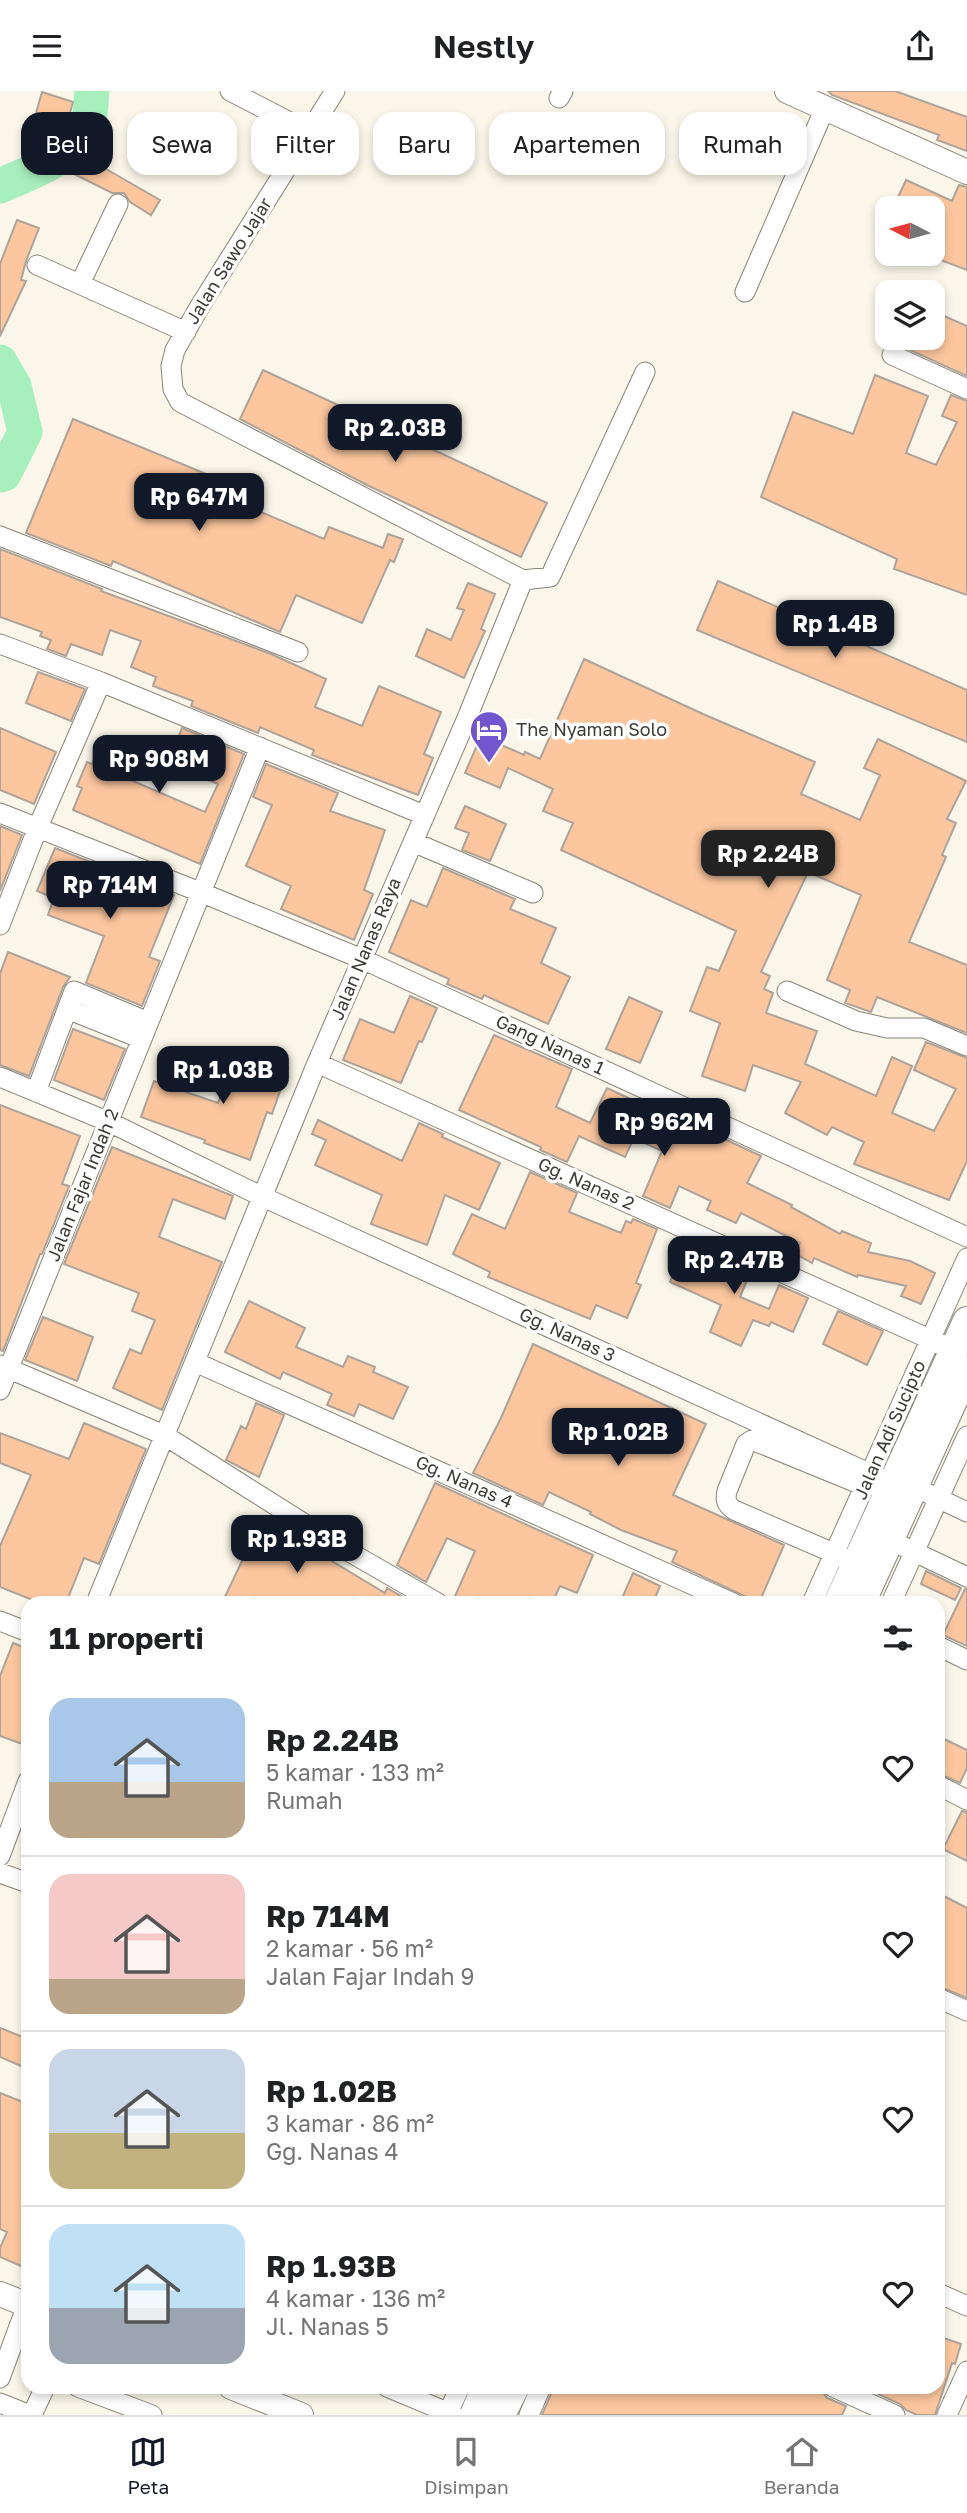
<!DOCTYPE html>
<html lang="id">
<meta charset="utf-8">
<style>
:root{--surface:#fff;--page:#f6f6f6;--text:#202124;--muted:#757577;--line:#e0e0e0;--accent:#111827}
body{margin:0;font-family:"Golos Text",sans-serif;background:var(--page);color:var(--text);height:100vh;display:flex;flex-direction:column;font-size:26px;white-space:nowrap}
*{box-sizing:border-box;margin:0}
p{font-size:23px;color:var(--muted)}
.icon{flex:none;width:38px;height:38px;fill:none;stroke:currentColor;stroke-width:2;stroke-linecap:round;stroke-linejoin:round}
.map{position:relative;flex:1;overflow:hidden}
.details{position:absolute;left:21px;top:1505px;width:924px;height:798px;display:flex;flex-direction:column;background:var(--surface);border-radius:21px;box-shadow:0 4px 10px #0003}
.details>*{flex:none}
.banner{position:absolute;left:21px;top:21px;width:926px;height:63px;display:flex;gap:14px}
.needle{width:46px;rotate:276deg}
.buttons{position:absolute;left:875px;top:105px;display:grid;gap:14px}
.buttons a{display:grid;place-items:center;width:70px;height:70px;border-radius:14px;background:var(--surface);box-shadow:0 4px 10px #0003;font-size:35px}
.price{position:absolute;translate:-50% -60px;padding:0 16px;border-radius:14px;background:var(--accent);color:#fff;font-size:23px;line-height:46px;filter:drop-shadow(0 2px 4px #0008)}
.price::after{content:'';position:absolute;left:50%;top:42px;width:21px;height:16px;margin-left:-10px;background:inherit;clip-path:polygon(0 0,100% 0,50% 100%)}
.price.active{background:#222;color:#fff}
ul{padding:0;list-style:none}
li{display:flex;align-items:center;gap:21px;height:175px;padding:0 28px}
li+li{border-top:2px solid var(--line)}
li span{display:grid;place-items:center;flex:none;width:196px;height:140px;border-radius:21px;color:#555}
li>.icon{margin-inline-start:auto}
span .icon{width:84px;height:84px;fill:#fffc;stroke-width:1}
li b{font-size:30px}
h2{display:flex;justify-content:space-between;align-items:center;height:84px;padding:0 28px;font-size:30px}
.chip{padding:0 24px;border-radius:21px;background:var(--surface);box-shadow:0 4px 10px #0003;font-size:24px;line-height:63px}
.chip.active{background:var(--accent);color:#fff}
header{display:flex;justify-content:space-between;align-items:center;height:91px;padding:0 28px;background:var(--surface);font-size:32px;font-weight:600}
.tab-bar{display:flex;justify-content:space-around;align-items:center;height:98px;border-top:2px solid var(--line);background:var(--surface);font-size:19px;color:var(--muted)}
.tab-bar a{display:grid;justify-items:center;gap:4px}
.tab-bar .active{color:var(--accent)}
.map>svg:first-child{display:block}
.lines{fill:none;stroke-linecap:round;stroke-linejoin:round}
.river{stroke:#a7f0be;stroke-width:35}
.building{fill:#fcc79f;stroke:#aea39b;stroke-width:2}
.minor-casing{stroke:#898579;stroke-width:21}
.major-casing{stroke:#898579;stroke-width:26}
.highway-casing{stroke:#898579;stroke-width:30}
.minor{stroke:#fff;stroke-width:19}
.major{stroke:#fff;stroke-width:24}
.highway{stroke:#fff;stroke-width:28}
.labels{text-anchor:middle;stroke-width:7;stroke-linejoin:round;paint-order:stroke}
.street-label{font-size:18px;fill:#3d3b36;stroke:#fff}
.poi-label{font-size:18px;fill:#3d3b36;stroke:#fff;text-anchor:start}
</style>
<header><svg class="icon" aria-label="menu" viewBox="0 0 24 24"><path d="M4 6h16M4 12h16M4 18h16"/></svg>Nestly<svg class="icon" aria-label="share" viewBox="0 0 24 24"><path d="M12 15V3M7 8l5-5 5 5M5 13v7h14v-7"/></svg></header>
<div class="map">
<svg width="967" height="2324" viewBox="0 0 967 2324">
<rect width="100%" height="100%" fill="#faf6e9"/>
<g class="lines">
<path class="river" d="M0,95c31,-14 75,-28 88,-62 3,-10 3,-23 4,-33
M0,271l14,24 11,46 -21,42 -4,1"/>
</g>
<path class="building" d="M828,0h67l72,26v34l-30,-11 2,-5 -107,-40z
M42,1l31,10 -6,21 -31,-10z
M80,63l80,46 -9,15 -21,-13 -6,-9h-12l-42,-21z
M906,89l46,21 7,-16 8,2v83l-37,-14 3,-2v-46h-40z
M17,129l22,8 -13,33 -5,19 5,1 -26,55v-72z
M933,220l34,15v50l-70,-32 -19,-6h55z
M263,279l284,133 -26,54 -152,-71 -129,-67z
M875,284l53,21 -22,57 30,12 21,-43 -15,-6 9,-21 16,6v194l-73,-26 3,-10 -136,-62 32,-85 60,22z
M73,328l172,71 -5,13 84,36 5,-12 54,21 5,-14 15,5 -9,23 -4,-2 -28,63 -66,-28 -16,37 -167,-71 -2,5 -85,-33z
M0,458l102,40 -1,2 170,63 55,25 -11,28 47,19 17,-40 62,26 -17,42 9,4 -15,37 -106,-40 2,-5 -54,-23 -2,6 -67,-27 2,-5 -40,-15 3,-9 -25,-10 10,-26 -31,-11 -8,25 -31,-11 -5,12 -19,-7 4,-9 -11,-4 2,-4 -42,-15z
M718,490l249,109v52l-270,-112z
M468,492l27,11 -14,35 4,2 -21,47 -48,-22 11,-27 24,11 13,-30 -7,-2z
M584,568l119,55 112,48 -14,32 59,26 20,-45 -16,-7 14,-29 88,42 -19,38 9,4 -14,32 4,2 -37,85 58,23v68l-90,-36 -6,15 -26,-9 5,-13 -23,-10 34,-85 -53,-23 -47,100 9,4 -6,13 9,4 -7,20 51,18 -12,33 71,32 16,-39 20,9 -20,47 42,18 22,-42 -42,-19 12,-28 41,16v103l-18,39 -95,-36 10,-22 -32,-15 -5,8 -42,-22 16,-31 -48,-17 -8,26 -43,-15 18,-53 -30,-12 17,-44 12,4 17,-40 -175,-81 12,-27 -30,-12 10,-22 -45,-21 -8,20 -35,-15 16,-37 43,19 1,-3 15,7z
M38,581l47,17 -14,32 -45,-18z
M0,637l56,24 -22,52 -34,-14z
M182,637l62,26 -44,110 -127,-54 9,-22 -5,-2 10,-24 5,2 12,-28 26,11 -11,28 86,37 13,-28 -50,-21z
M266,673l72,29 -8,18 55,19 -21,60 9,4 -19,46 -73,-31 10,-23 -45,-20 26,-61 -19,-8z
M465,715l41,18 -16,37 -28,-11 7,-17 -14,-5z
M0,735l22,9 -22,56z
M55,757l119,47 -25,62 11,4 -18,45 -56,-23 18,-47 -56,-21 6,-17 -17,-7z
M443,777l72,31 -5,10 46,19 -15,35 29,14 -22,47 -64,-29 -2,4 -35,-15 2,-5 -60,-27 22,-52 16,7z
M8,861l62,25 -7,10 -34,89 -29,-11v-91z
M410,905l27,12 -15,34 -3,-1 -18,42 -58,-23 17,-41 34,14z
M629,906l33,15 -22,51 -34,-14z
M73,938l52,20 -21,51 -50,-20z
M494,944l78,34 -16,38 34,16 17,-35 67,31 1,-3 86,40 -14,27 45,22 -1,2 49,27 2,-3 29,12 -3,9 42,9 25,12 -14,31 -20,-8 5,-10 -48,-11 -1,2 -43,-19 -2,5 -18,-10 6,-10 -59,-30 -5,10 -29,-13 4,-9 -32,-15 -9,22 -27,-12 19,-45 -28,-13 -9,19 -46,-21 -12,26 -27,-12 1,-3 -82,-37z
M237,959l51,18 -16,46 -5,-2 -17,48 -46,-17 1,-3 -64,-23 13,-36 64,22z
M0,1014l80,31 -18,48 7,2 -27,68h-2l-37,97 -3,-1z
M318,1029l84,41 17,-38 24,11 -1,3 58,26 -21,47 -34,-15 -18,50 -56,-21 11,-29 -67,-30 11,-25 -14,-6z
M112,1056l121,49 -8,23 -52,-20 -14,38 63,25 -60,148 -49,-22 17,-39 11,5 14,-34 -23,-9 7,-18 -75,-29z
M530,1081l47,21 -8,19 52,21 5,-12 5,2 2,-4 24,10 -21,54 5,2 -14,33 -31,-13 -6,14 -102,-42 2,-5 -37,-18 19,-40 33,15z
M687,1152l27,13 -1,3 37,14 -10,24 29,12 10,-24 29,13 -15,34 -22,-10 -2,4 -16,-6 -12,26 -31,-14 11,-27 -51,-23z
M249,1210l56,27 -9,19 47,20 5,-11 27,11 -2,5 35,15 -15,32 -34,-15 -5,12 -27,-11 5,-11 -49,-22 -3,7 -55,-27z
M838,1220l45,20 -16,34 -44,-21z
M43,1226l50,20 -16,44 -52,-21z
M533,1253l173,80 -33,71 111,50 -25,58 -87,-41 5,-11 -56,-21 -31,-16 1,-2 -42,-20 -6,13 -70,-32 28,-55z
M256,1312l28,12 -25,62 -33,-17 15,-34 5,3z
M84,1332l62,26 -47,115 -15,-6 -18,45h-26l-40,-16v-41l31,-71 -31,-12v-30l69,26z
M435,1392l158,72 -16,38 -17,-7 -8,17h-100l23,-52 -28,-13 -21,44 -29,-17z
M262,1428l36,18 -1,3 88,53 2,-5 26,15h-191z
M926,1480l35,17 -6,12 -34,-16z
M633,1482l27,13 -7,17h-33z
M965,1498h2v57l-24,-11z
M13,1552l15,6v97l-28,-10v-60z
M938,1645l29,14v18l-7,15 -22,-10z
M962,1720l5,1v49l-24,-12z
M938,1802l29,15v90l-29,-12z
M0,1937l28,11v30l-28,-12z
M0,2002l28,11v165l-28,-12v-9l7,-16 -7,-3z
M938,2245l23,8 -6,20 -3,-1 -17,52h-18l-11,-5 -6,-6 -37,-17h75z
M554,2296h264l9,11 19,8 -4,9h-300z"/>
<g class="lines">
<g class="minor-casing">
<path id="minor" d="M230,0l79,41
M335,0l-135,215 -25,44 -4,16 2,23 7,13 343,178 27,-3 95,-205
M559,7l4,-7
M37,174l149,67
M80,193l38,-80
M745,201l80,-184
M892,264l75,34
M0,445l298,116
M0,553l101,38 323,133
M0,722l200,79 162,67 605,278
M413,751l120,51
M0,834l38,-98 63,-145
M787,900l69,30 31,7h37l43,18
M67,918l75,30
M317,972l637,287
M0,986l109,45 154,75 630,287
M36,1001l38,-101 74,31
M195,1271l538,241
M0,1274l164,70 182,115 92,53
M0,1299l260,-643
M927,1402l40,19
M902,1455l65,31
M845,1467l-111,-48c-8,-6 -9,-10 -7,-19l19,-47 6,-4 115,47
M96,1512l221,-540 150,-345 56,-138
M812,1512l155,-345
M891,1512l76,-167
M0,1530l28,11
M938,1555l29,14
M938,1694l29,15
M0,1765l28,-75
M0,1782l28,10
M938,1907l29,13
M938,2202l29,13
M0,2287l27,-73
M78,2296l74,28
M387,2296l67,28
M833,2296l62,28
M0,2312l30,12
M32,2324l13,-28
M447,2324l13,-28
M529,2324l12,-28
M947,2324l20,-44"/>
</g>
<g class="major-casing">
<path id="major" d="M787,0l180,81
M0,2203l28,11
M231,2296l70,28"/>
</g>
<g class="highway-casing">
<path id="highway" d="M838,1512l129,-282
M861,1512l106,-233
M474,2324l12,-28
M501,2324l14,-28"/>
</g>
<use href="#minor" class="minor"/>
<use href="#major" class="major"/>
<use href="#highway" class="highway"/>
</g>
<defs>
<g id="hotel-pin" transform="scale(2.0125)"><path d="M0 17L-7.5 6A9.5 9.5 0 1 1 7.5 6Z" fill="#7355cf" stroke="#fff"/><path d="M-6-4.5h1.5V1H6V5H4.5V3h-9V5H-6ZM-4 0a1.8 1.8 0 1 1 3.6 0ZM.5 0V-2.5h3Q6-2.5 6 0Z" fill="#fff"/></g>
</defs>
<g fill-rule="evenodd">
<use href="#hotel-pin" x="489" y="639"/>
</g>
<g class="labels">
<g class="street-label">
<text transform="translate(229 170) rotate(-58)" y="6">Jalan Sawo Jajar</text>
<text transform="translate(366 858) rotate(-67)" y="6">Jalan Nanas Raya</text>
<text transform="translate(550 954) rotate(25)" y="6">Gang Nanas 1</text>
<text transform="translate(586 1093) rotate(24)" y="6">Gg. Nanas 2</text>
<text transform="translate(83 1094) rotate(-68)" y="6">Jalan Fajar Indah 2</text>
<text transform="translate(567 1244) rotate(25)" y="6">Gg. Nanas 3</text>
<text transform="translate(890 1339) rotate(-66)" y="6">Jalan Adi Sucipto</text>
<text transform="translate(464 1391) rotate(24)" y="6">Gg. Nanas 4</text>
</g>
<g class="poi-label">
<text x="516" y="645">The Nyaman Solo</text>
</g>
</g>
</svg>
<div class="buttons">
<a><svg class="needle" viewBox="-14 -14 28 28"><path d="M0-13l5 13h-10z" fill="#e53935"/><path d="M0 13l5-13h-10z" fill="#757577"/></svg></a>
<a><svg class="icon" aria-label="layers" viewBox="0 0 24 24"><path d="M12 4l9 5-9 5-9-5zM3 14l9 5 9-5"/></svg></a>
</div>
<b class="price" style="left:395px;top:373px">Rp 2.03B</b>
<b class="price" style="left:199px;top:442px">Rp 647M</b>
<b class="price" style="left:835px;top:569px">Rp 1.4B</b>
<b class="price" style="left:159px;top:704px">Rp 908M</b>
<b class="price active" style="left:768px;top:799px">Rp 2.24B</b>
<b class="price" style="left:110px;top:830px">Rp 714M</b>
<b class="price" style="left:223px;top:1015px">Rp 1.03B</b>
<b class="price" style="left:664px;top:1067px">Rp 962M</b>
<b class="price" style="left:734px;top:1205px">Rp 2.47B</b>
<b class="price" style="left:618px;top:1377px">Rp 1.02B</b>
<b class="price" style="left:297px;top:1484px">Rp 1.93B</b>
<div class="banner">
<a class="chip active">Beli</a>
<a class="chip">Sewa</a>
<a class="chip">Filter</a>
<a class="chip">Baru</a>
<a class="chip">Apartemen</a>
<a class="chip">Rumah</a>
</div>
<section class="details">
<h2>11 properti<svg class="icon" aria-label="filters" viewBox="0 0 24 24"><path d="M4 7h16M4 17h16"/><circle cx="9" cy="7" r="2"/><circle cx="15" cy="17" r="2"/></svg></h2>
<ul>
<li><span style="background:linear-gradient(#a9c7e8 60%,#b9a48a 0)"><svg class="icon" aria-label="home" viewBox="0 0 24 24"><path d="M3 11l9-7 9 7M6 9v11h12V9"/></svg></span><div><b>Rp 2.24B</b><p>5 kamar · 133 m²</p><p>Rumah</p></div><svg class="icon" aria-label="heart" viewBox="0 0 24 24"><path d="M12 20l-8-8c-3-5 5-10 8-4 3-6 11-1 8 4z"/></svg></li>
<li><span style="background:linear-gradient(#f6c9c9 75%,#b9a48a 0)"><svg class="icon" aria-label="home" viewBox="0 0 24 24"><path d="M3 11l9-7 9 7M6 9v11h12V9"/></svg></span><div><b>Rp 714M</b><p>2 kamar · 56 m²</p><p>Jalan Fajar Indah 9</p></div><svg class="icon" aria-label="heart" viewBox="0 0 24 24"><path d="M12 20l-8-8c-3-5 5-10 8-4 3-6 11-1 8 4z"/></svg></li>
<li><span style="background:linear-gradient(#c9d6e8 60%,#c2b280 0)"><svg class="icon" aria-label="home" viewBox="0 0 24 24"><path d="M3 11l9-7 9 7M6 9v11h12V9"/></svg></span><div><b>Rp 1.02B</b><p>3 kamar · 86 m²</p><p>Gg. Nanas 4</p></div><svg class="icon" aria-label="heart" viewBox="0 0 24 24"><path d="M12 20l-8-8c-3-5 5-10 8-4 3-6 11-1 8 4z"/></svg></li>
<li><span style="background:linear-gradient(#bfe0f5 60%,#9aa5b1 0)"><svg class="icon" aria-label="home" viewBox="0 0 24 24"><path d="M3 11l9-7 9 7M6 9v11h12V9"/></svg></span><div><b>Rp 1.93B</b><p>4 kamar · 136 m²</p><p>Jl. Nanas 5</p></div><svg class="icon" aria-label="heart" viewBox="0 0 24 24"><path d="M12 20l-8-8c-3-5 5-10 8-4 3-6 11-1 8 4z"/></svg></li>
</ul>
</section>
</div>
<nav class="tab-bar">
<a class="active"><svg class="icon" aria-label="map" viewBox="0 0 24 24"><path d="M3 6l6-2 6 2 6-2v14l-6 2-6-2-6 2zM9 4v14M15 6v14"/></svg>Peta</a>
<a><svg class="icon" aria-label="saved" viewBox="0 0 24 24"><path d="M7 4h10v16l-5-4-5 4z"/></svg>Disimpan</a>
<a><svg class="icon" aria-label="home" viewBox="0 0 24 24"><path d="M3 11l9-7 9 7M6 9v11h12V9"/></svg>Beranda</a>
</nav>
